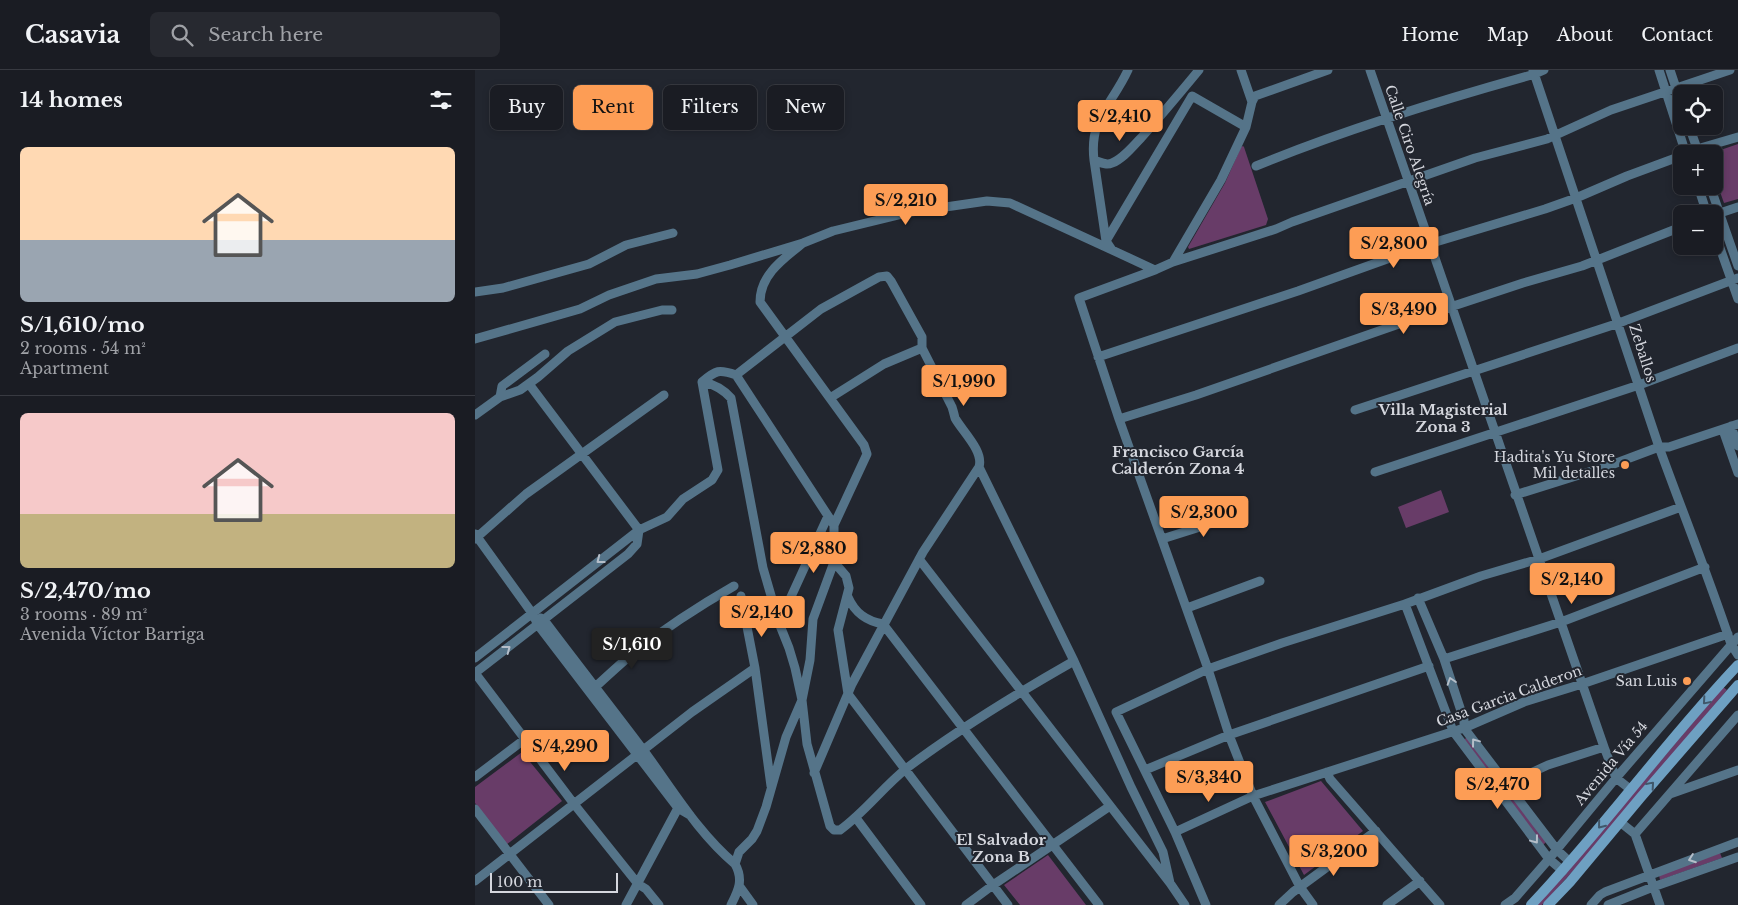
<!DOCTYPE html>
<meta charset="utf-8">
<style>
:root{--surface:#1a1c23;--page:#272930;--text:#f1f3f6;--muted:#9fa1a6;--line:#383a41;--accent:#fd9d55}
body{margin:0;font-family:"Libre Baskerville",serif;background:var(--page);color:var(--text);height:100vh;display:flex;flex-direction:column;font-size:19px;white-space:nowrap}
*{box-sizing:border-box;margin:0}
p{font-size:16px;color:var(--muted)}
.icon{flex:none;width:28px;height:28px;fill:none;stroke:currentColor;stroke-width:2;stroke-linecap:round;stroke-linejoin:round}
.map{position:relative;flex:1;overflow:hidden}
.details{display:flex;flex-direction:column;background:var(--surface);width:475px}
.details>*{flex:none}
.hud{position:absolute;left:15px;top:15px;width:475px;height:45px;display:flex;gap:10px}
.tools{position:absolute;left:1198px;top:15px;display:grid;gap:10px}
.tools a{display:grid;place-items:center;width:50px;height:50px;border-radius:8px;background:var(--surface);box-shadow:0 2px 8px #0003,0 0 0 1px var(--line);font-size:25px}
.scale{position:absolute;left:15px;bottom:12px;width:128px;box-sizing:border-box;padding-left:5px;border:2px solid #d5d7de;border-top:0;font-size:14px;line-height:18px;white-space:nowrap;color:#d5d7de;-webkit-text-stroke:4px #22262f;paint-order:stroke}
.price{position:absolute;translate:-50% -42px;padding:0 11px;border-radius:5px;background:var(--accent);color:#111;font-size:16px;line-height:32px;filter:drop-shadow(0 1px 2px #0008)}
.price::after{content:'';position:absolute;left:50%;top:30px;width:15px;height:11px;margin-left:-8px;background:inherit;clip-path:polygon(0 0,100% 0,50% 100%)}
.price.active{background:#222;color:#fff}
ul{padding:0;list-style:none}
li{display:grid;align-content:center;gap:10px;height:265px;padding:0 20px}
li+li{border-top:1px solid var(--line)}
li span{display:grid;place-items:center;height:155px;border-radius:8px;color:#555}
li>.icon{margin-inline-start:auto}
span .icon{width:90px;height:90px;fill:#fffc;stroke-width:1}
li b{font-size:21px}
h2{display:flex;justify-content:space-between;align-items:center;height:60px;padding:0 20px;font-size:21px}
.tag{padding:0 18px;border-radius:8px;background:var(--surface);box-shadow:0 2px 8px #0003,0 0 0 1px var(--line);font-size:18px;line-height:45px}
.tag.active{background:var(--accent);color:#111}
header{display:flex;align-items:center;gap:30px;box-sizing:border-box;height:70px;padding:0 25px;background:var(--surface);border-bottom:1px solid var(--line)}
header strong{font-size:24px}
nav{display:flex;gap:28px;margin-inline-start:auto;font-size:18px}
.search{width:350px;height:45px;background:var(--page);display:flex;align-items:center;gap:12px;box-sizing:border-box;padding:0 18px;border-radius:8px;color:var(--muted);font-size:19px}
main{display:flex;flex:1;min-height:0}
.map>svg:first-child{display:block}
.green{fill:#683c68}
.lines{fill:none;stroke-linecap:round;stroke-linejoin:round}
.minor{stroke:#557489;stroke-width:9}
.secondary{stroke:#6ea0c2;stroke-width:10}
.oneway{stroke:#b5bec9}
.oneway2{stroke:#40576a}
.poi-dot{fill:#fd9d55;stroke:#22262f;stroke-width:2}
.labels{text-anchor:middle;stroke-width:4;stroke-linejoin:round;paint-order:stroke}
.street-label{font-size:14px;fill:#d5d7de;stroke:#22262f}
.poi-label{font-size:14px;fill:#d5d7de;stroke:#22262f;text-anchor:end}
.neighbourhood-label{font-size:15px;font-weight:bold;fill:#d5d7de;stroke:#22262f}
</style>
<header>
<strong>Casavia</strong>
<div class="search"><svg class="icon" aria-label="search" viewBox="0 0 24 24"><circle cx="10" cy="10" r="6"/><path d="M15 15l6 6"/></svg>Search here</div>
<nav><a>Home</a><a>Map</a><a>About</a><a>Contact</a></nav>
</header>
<main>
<section class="details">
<h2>14 homes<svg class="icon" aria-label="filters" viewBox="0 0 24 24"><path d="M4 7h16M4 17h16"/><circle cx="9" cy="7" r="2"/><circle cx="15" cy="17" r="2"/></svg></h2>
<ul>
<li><span style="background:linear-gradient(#ffd9b3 60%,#9aa5b1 0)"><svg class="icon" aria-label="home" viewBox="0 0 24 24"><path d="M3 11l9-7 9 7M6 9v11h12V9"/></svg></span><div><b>S/1,610/mo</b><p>2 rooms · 54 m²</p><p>Apartment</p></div></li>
<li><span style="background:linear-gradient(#f6c9c9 65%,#c2b280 0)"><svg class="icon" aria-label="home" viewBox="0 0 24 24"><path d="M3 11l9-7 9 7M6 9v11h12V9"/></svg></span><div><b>S/2,470/mo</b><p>3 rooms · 89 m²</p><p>Avenida Víctor Barriga</p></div></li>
</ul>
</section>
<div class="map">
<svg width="1263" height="835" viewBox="0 0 1263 835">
<rect width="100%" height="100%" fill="#22262f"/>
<path class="green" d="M1263,74v55l-14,4 -10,-28v-21h-5z
M768,76l1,1 24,72 -2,6 -77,24 -1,-2 37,-64 16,-36z
M966,420l8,22 -43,16 -8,-21z
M1248,617l4,3 -145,171 -40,44h-7l79,-89z
M992,668l79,104 -3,3 -79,-106z
M47,682l40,49 -56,44 -31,-42v-16z
M846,711l42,50 -59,44 -39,-73z
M1245,783l2,5 -62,22 -1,-5z
M573,785l38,50h-66l-16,-20z"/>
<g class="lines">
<path class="minor" d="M653,0c-16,35 -39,48 -34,90 6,2 12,6 18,3 11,-4 21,-17 29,-25 20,-22 39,-45 58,-68
M895,0l234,677 12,31 14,11
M1058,0l126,377c24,66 50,131 72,197l7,11
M1184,0l27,84
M1195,0l11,33
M777,32l3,-6 73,-26
M1214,56l10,28
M1212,84l10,-5 41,-12
M619,90l12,81 6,9 43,20
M781,96c90,-37 185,-66 279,-92l9,-4
M1223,116l9,28
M1235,116l28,80
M1239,145l24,-8
M1239,161l24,68
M631,171l86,-145 54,31
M698,192l48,-82 25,-53 6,-25 -11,-32
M0,222l28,-4 86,-24 37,-19 47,-12
M0,269l105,-30 29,-14 47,-16 41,-5 33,-9 73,-22 30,-12 78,-19 76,-11 23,2 102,47
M623,287l200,-66 131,-47 116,-35 31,-11 51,-22 54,-20
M261,305l85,-66 58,-32 8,-1 4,5 31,56v11l30,59c1,3 2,7 3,11 7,13 29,33 24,49l-56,85 -71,132 -38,89
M227,312c11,2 21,7 29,16l32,170 16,55 10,25 6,20 7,32 5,44 23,82 4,4h6c25,-18 43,-43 67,-62 53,-40 109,-74 167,-107
M227,312c14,-12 17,-13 34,-7l98,150
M25,327l2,-11 43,-32
M355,328l54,-34 38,-16
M880,340l264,-87 119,-45
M0,345l25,-18 20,-7 18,-13 30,-26 47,-29 47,-12h10
M644,349l77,-24 200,-70 127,-42 59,-17 99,-39
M1256,356l7,20
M1248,360l15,43
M504,397l95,194 57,126 32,65 7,31
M900,402l264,-87 99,-37
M1040,425l96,-30 48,-18h10l69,-23
M0,464l57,79 6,12 140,183 12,7
M0,469l51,-45 138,-99
M687,469l76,-24
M444,489l251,324 15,22
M359,492l12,14 3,12 -11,42 10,64 160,211
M373,527c7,16 18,24 35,27l216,281
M943,528l26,61 20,61v8l93,122 13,12
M930,534l48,127 96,128 14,12
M712,538l73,-27
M66,548l3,2c33,44 67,87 100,131 29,39 54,82 91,113
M304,553l49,-107
M0,588l164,-128 28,-13 16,-18 29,-19 6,-10 -16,-88
M969,589l117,-37 144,-55
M280,598l16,118
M0,603l153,-119 9,-10 2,-14 -110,-146
M0,603l99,131 64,80 8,5 13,16
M117,620c13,-12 26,-24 40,-36 32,-25 67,-48 102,-68
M670,700l84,-35 200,-69
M852,702l3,7 110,126
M0,707l50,-38
M1032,714l41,-19 56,-18
M1195,724l68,-24
M0,739l74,96
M381,748l65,87
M1145,752l15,12 25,71
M700,762l78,-36 211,-68 60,-26 58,-18 146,-50
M1160,764l103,-119
M0,811l217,-169 63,-44 -14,-72
M265,817l13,18
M151,835l52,-97
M256,835c7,-14 13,-25 4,-41l4,-12 13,-13 5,-8 9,-24 20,-70 16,-37 8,-40 3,-41 21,-57v-37l33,-71 -3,-9 -104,-143c0,-27 23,-43 43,-59
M491,835l27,-20 117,-79
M731,835l-31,-73 -59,-120 92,-43 74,-26 123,-39 76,-28 58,-17 142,-52
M804,835l14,-13 83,-61
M838,835l-13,-18 -47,-91 -24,-61 -21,-66 -89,-250 -40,-121 76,-28 18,-8 103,-33 16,-7 183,-64 72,-19 64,-29 119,-40
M912,835l33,-24
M1030,835l10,-7 34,-39 67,-81 122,-141
M1116,835l9,-10 5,-3 133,-50
M1133,835l45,-18 85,-30"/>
<path class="secondary" d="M1056,835c73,-77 134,-163 207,-240
M1073,835l22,-23 71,-85 97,-112"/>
</g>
<defs><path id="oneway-chevron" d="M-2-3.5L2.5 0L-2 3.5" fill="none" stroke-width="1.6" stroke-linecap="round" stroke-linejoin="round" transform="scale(1.25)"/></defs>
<g class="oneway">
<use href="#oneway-chevron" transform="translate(125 490) rotate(142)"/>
<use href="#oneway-chevron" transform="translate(32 579) rotate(-37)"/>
<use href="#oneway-chevron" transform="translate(976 611) rotate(-108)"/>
<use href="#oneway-chevron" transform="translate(1000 672) rotate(-127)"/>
<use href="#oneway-chevron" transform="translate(1060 770) rotate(53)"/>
<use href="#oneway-chevron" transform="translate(1217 789) rotate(160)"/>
</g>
<g class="oneway2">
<use href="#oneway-chevron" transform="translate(1231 631) rotate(131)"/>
<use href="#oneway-chevron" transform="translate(1176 715) rotate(-49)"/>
<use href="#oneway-chevron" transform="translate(1126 755) rotate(129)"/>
</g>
<g class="poi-dot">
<circle cx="1150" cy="395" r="5"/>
<circle cx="1212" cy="611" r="5"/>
</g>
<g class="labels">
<g class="street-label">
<text transform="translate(935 75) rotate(71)" y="5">Calle Ciro Alegría</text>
<text transform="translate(1168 283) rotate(72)" y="5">Zeballos</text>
<text transform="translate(1034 626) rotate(-20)" y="5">Casa Garcia Calderon</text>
<text transform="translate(1136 693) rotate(-50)" y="5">Avenida Vía 54</text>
</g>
<g class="poi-label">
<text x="1140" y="392">Hadita's Yu Store<tspan x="1140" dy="16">Mil detalles</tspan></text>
<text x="1202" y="616">San Luis</text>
</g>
<g class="neighbourhood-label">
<text x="968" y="345">Villa Magisterial<tspan x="968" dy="17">Zona 3</tspan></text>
<text x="703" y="387">Francisco García<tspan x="703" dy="17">Calderón Zona 4</tspan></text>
<text x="526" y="775">El Salvador<tspan x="526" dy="17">Zona B</tspan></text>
</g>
</g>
</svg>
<div class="tools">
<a><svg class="icon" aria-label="locate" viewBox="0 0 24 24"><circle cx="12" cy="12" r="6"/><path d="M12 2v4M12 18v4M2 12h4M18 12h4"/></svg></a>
<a>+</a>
<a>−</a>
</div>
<div class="scale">100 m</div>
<b class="price" style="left:645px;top:72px">S/2,410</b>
<b class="price" style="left:431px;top:156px">S/2,210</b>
<b class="price" style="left:919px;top:199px">S/2,800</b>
<b class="price" style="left:929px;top:265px">S/3,490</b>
<b class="price" style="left:489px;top:337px">S/1,990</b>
<b class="price" style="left:729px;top:468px">S/2,300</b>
<b class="price" style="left:339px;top:504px">S/2,880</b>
<b class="price" style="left:1097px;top:535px">S/2,140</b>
<b class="price" style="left:287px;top:568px">S/2,140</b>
<b class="price active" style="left:157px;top:600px">S/1,610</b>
<b class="price" style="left:90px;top:702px">S/4,290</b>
<b class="price" style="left:734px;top:733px">S/3,340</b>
<b class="price" style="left:1023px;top:740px">S/2,470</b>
<b class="price" style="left:859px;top:807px">S/3,200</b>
<div class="hud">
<a class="tag">Buy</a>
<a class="tag active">Rent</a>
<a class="tag">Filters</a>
<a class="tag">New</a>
</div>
</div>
</main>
